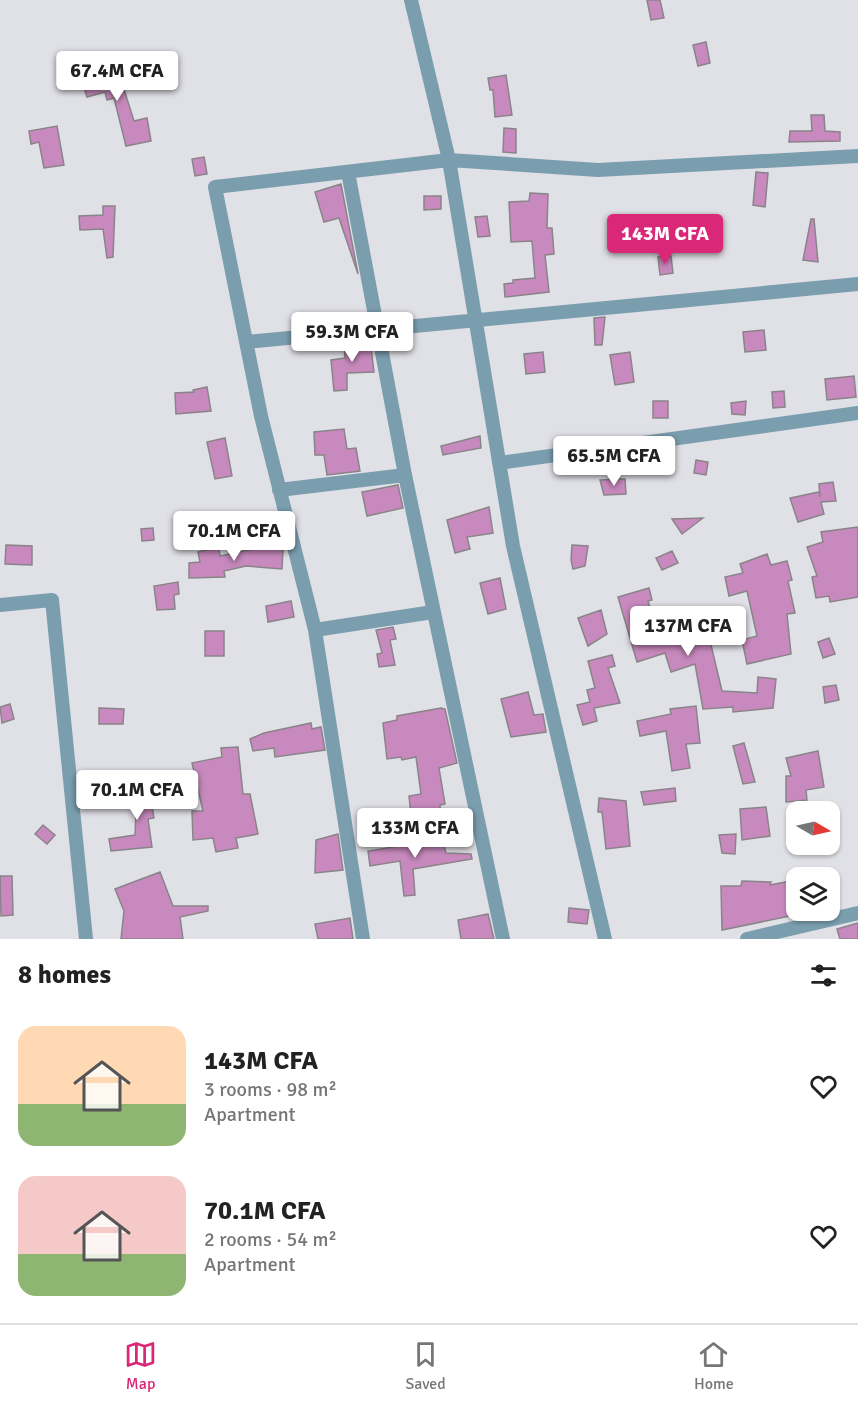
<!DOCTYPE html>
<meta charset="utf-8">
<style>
:root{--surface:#fff;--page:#f2f2f2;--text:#222;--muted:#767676;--line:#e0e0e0;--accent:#db2777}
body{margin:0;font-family:Signika,sans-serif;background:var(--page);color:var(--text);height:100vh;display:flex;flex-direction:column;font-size:22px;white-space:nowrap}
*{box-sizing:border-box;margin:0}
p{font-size:20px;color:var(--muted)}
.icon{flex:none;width:33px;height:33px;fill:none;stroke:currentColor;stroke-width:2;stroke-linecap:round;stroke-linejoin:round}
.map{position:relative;height:939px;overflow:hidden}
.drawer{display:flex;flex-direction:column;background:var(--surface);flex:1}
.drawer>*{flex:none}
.needle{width:39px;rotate:99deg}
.tools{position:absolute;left:786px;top:801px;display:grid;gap:12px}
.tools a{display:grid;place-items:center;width:54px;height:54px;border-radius:12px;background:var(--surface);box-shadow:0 2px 4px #0004;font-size:30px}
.price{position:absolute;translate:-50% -51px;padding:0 14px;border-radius:6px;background:#fff;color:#222;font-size:20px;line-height:39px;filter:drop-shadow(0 2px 3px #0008)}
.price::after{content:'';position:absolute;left:50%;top:36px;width:18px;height:14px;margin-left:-9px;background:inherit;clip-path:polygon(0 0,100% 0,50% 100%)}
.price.active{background:var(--accent);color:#fff}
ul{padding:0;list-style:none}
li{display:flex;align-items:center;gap:18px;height:150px;padding:0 18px}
li span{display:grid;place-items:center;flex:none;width:168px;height:120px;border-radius:18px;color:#555}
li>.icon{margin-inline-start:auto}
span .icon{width:72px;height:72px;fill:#fffc;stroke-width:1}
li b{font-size:26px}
h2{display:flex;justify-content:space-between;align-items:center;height:72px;padding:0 18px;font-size:26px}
.tabs{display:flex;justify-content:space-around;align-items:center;height:84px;border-top:2px solid var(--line);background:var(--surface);font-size:16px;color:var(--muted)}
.tabs a{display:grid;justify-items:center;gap:3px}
.tabs .active{color:var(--accent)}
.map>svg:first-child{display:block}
.building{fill:#c88abe;stroke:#898488;stroke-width:1.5}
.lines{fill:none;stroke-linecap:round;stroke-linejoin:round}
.minor{stroke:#7b9eaf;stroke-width:14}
</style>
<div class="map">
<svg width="858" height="939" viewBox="0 0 858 939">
<rect width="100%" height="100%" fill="#e0e0e7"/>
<path class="building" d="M647,0h13l4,18 -13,2z
M706,42l4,21 -12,3 -5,-21z
M116,64l18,57 13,-3 4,23 -25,5 -12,-48 -7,2 -2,-8 -18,5 -7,-22z
M506,75l6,40 -17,2 -2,-27h-3l-2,-12z
M811,115h13l1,16 15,1v9l-51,1 1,-11h22z
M57,126l7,39 -20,3 -5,-26 -8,2 -2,-13z
M504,128l12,1v24l-13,-1z
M204,157l3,17 -12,2 -3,-17z
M756,172l12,1 -3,34 -12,-2z
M341,184l17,90 -19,-56 -15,4 -9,-30z
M530,193l18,1 -1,34h5l2,26 -9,1 4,37 -44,5 -1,-13 9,-1v-3l22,-2 -3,-37 -21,1 -2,-40 20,-1z
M424,196h17v13l-17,1z
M103,206h12l-2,51 -6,1 -4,-29 -23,1 -1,-14 24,-1z
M487,216l3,20 -12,1 -3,-20z
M811,219h3l4,43 -15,-2z
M671,256l2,17 -13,2 -2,-18z
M605,317l-3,28h-7l-1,-27z
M764,330l2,20 -21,2 -2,-20z
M370,339l4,33 -27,1v17l-13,1 -3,-31 14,-2 -1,-16z
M543,352l2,20 -19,2 -2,-20z
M630,352l4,30 -19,3 -5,-30z
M854,376l2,21 -29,3 -2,-21z
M207,387l4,24 -35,3 -1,-21 19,-1 -1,-2z
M784,391l1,16 -12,1 -1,-16z
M653,401h15v17h-15z
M746,401l-1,14 -13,-1 -1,-11z
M344,429l3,20 9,-1 4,23 -33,4 -3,-20h-9l-1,-23z
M480,436l1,12 -38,7 -2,-9z
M225,438l7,38 -17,3 -8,-37z
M696,460l12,2 -2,13 -12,-2z
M625,479l1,15 -22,1 -4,-15z
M833,482l3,19 -15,1 3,12 -26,8 -8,-24 29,-6 1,5 -1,-13z
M398,485l5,23 -36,8 -5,-24z
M489,507l4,26 -26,4 3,12 -15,4 -8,-33z
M703,518l-21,16 -10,-15z
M858,527v70l-28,5 -1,-6 -13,2 -4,-21 5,-1 -10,-29 16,-5 -2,-10z
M153,528l1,12 -12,1 -1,-12z
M6,545l26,1v19l-27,-1z
M572,545l16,1 -3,20 -12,3 -2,-9z
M219,547l1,9 42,-9 21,2 -1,20 -36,-3 -22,5 1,6 -36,1v-15l11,-1 -2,-10z
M672,551l6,12 -16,7 -6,-12z
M767,554l4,11 16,-4 5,19 -4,1 7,32 -8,1 4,40 -44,10 -5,-24 15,-4 -10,-45 -18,5 -4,-19 18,-4 -3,-9z
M500,578l6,31 -18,5 -8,-31z
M178,582l1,12 -5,1 1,14 -18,1 -3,-24z
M649,588l3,12 -4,1 10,34 49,-7 15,63 35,2 1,-16 18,2 -3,29 -40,4v-5l-30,2 -8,-45 -24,8 -6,-19 -28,9 -19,-65z
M291,601l3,16 -26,5 -2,-16z
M601,610l6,24 -19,12 -10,-28z
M393,627l3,12 -6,1 5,25 -16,2 -2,-13 5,-1 -6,-23z
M205,631h19v25h-19z
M829,638l6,16 -12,4 -5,-16z
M612,655l3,11 -7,2 12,35 -26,5 3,13 -14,4 -6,-20 13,-3 -3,-12 8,-2 -7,-27z
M836,685l3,15 -14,3 -2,-16z
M528,692l6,23 9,-1 3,18 -35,5 -10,-38z
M10,704l4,15 -12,4 -2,-16z
M696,706l4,37 -14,1 4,24 -18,3 -6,-40 -26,5 -3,-15 34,-7 -1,-5z
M99,708l25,1 -1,15h-24z
M441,708l4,1 12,54 -18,5 6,36 -5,1 1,22 -74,2v-13l44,-1 -2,-19 12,-2 -5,-37 -14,3 -1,-3 -14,2 -4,-36 14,-3v-4z
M311,723l1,6 9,-2 4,23 -50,7 -1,-9 -21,3 -3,-12 14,-6z
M744,743l11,39 -12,2 -10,-38z
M238,747l5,47h7l8,40 -22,4 2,10 -22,4 -3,-14 -20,2 -1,-29h11l-11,-48 30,-6 -1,-9z
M818,751l6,36 -18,3 1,10 -21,2v-26h5l-5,-18z
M137,775h6l4,26 4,-1 3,18 -6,1 4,28 -41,4 -2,-12 26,-4 1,-25 -5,-26 6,-1z
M675,788l1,13 -32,4 -3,-13z
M599,798l27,3 4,45 -24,3 -4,-37h-4z
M766,807l4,29 -28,4 -2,-31z
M43,825l12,10 -8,9 -12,-10z
M338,834l5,36 -28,3 1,-33z
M736,834l-1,20 -13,-1 -3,-18z
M442,839l4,14 25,1 1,5 -59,10 2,26 -11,1 -4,-35 -30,5 -2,-15z
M160,872l13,34h35v5l-28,6 3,22h-62l3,-28 -9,-22z
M0,876h12l1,39 -12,1z
M796,880v12l-4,1 3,22 -73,15 -1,-44h20l1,-5 29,1 -1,3z
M569,908l20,2 -2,14 -19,-2z
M488,914l6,25h-33l-3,-19z
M350,918l3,21h-35l-3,-15z
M858,923v16h-18l-3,-10z"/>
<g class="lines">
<path class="minor" d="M411,0l38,160 64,386 92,393
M348,172l57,303 98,464
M246,342l612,-58
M499,463l359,-50
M279,490l126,-15
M0,605l52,-5 34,339
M315,630l118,-18
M363,939l-48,-309 -54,-214 -46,-229 234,-27 149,10 260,-14
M747,939l111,-26"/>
</g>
</svg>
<div class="tools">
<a><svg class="needle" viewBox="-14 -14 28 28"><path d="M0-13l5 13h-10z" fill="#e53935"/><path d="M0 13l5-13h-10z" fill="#767676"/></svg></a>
<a><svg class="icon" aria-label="layers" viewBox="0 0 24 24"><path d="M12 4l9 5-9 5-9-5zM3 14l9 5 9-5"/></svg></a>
</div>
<b class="price" style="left:117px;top:102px">67.4M CFA</b>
<b class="price active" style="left:665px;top:265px">143M CFA</b>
<b class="price" style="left:352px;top:363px">59.3M CFA</b>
<b class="price" style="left:614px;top:487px">65.5M CFA</b>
<b class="price" style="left:234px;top:562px">70.1M CFA</b>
<b class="price" style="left:688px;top:657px">137M CFA</b>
<b class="price" style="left:137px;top:821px">70.1M CFA</b>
<b class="price" style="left:415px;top:859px">133M CFA</b>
</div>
<section class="drawer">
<h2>8 homes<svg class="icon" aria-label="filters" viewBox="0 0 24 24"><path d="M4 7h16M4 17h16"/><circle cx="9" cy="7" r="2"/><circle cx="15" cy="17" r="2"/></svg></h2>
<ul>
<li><span style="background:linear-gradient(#ffd9b3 65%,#8fb573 0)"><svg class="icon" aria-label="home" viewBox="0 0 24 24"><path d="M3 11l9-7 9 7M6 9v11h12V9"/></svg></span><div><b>143M CFA</b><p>3 rooms · 98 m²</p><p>Apartment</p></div><svg class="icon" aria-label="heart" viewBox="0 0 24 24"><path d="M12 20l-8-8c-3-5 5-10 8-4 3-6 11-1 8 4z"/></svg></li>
<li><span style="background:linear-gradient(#f6c9c9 65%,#8fb573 0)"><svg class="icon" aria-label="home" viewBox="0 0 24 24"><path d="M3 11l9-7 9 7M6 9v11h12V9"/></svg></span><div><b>70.1M CFA</b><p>2 rooms · 54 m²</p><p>Apartment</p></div><svg class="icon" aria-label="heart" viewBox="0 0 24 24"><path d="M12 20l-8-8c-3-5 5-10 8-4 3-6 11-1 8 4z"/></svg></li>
</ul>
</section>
<nav class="tabs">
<a class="active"><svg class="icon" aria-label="map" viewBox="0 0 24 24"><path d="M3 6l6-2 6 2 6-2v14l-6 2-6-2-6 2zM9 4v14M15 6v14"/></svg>Map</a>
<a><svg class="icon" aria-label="saved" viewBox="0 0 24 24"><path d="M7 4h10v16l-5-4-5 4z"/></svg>Saved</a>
<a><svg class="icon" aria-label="home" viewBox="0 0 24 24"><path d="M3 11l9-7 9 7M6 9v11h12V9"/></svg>Home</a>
</nav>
